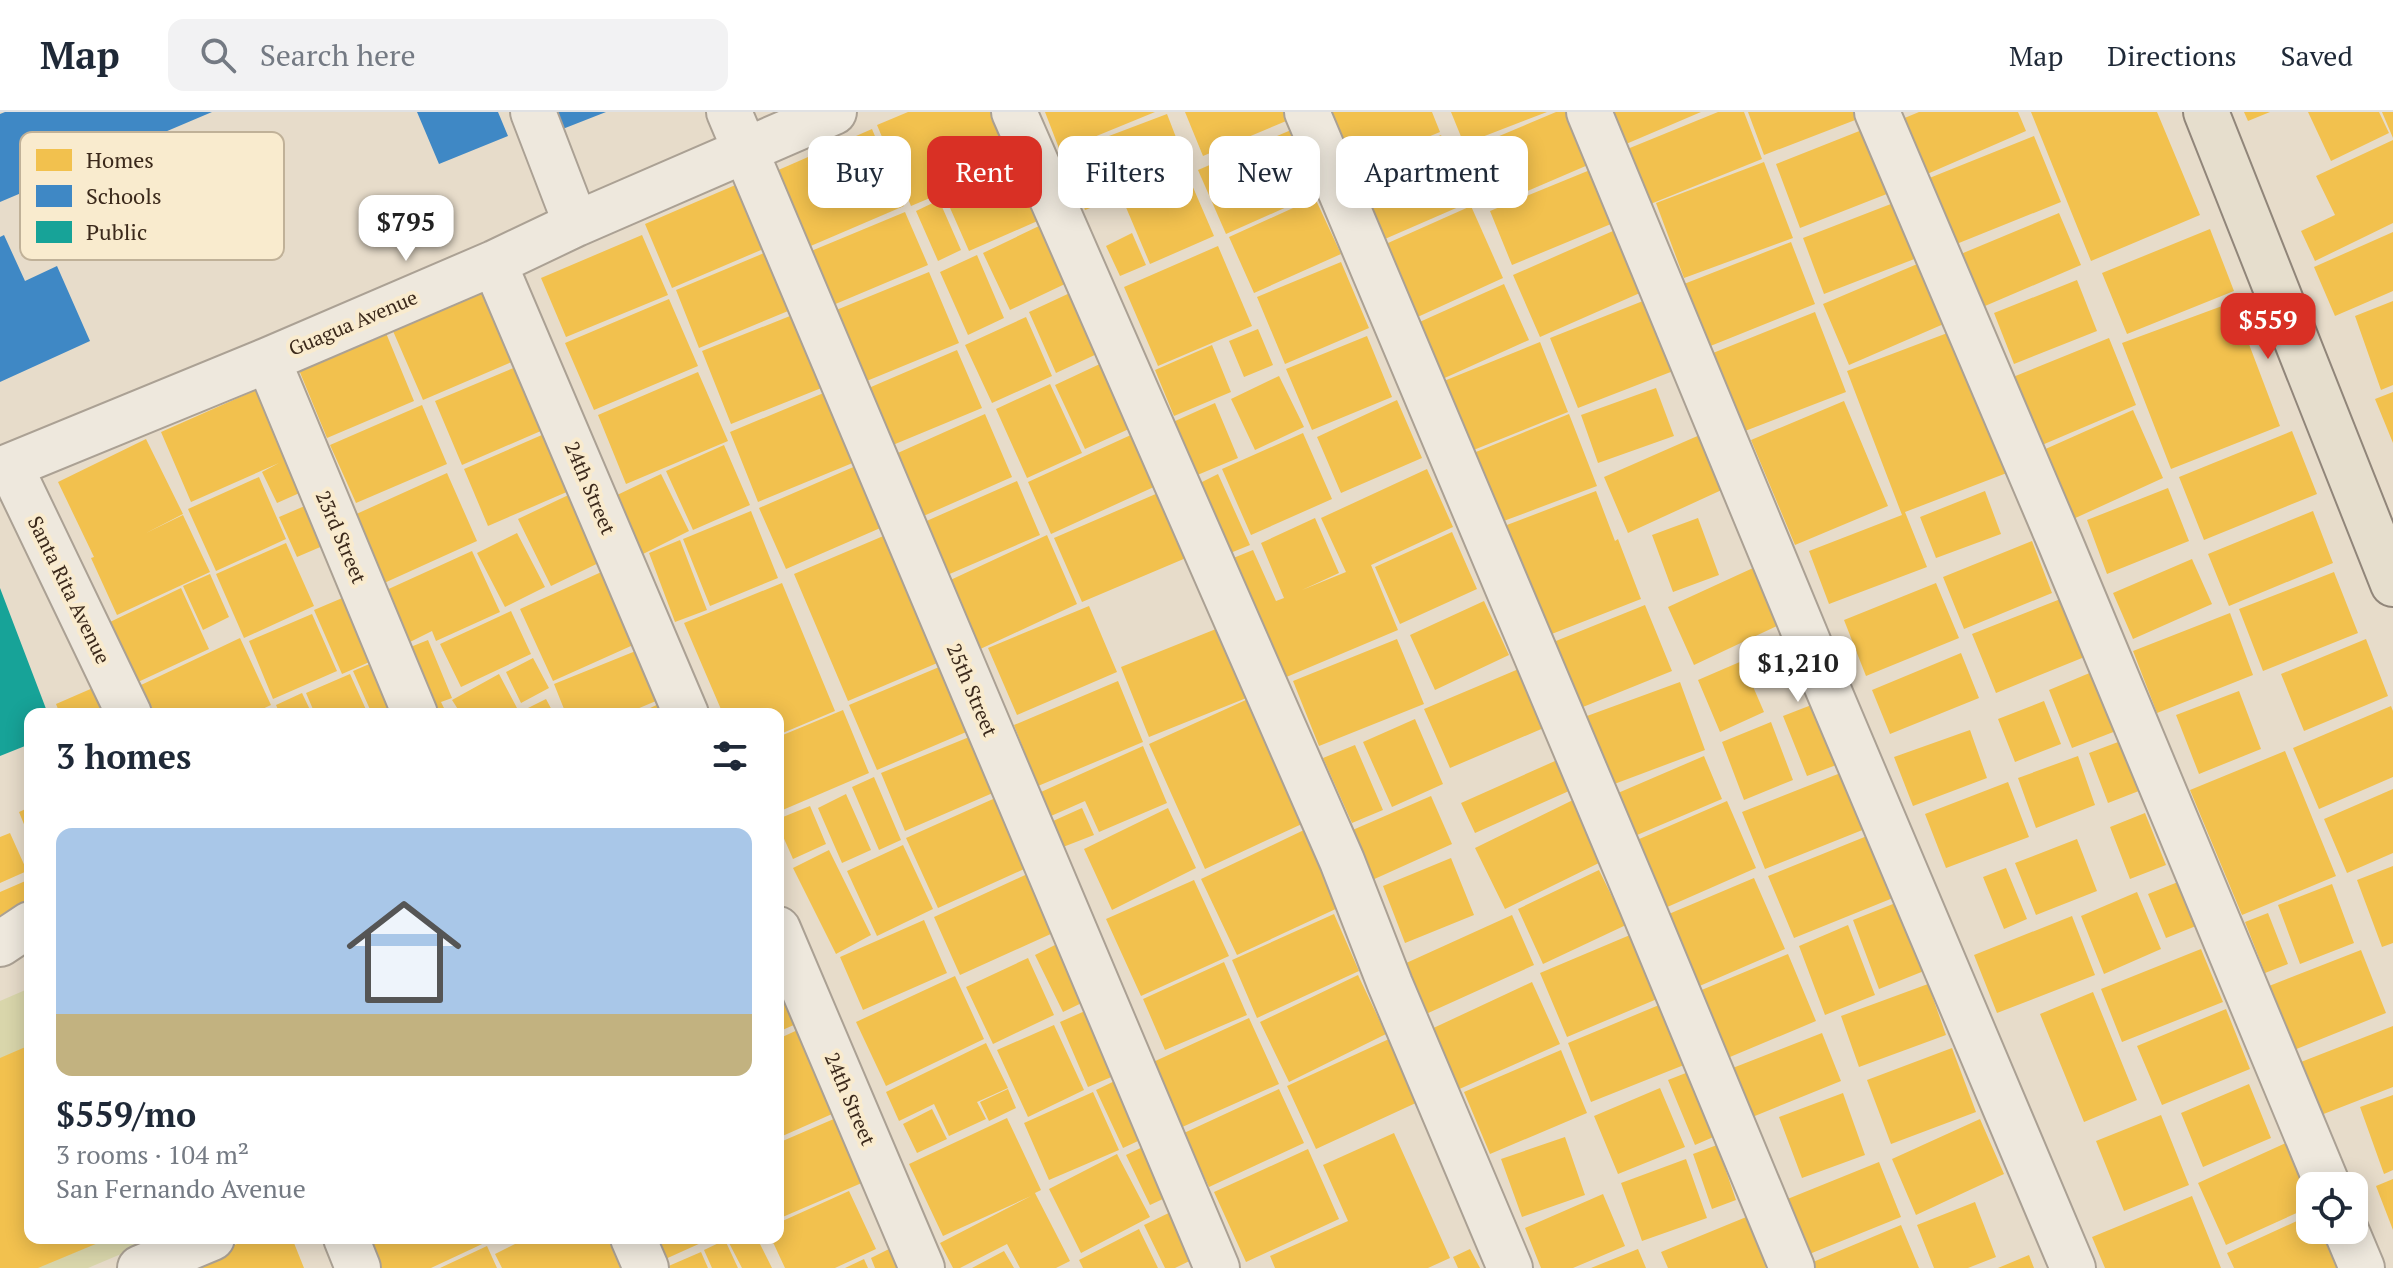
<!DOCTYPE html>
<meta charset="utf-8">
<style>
:root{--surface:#fff;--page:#f2f2f3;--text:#1f2937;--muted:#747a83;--line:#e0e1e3;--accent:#d93025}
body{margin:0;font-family:"PT Serif",serif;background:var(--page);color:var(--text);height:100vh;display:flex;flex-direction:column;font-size:30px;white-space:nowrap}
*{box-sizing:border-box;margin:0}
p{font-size:26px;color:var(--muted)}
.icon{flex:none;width:44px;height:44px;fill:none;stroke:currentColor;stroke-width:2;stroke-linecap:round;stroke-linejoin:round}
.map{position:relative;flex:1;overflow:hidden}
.side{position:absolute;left:24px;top:596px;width:760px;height:536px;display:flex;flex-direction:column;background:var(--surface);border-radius:16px;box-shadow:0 4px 20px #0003}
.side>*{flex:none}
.top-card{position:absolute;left:808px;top:24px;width:760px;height:72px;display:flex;gap:16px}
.tools{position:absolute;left:2296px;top:1060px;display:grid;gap:16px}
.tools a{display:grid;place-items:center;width:72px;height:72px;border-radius:16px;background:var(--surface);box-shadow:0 4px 20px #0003;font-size:40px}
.price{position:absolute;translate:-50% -68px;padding:0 18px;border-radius:16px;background:#fff;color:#222;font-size:26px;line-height:52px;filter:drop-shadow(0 2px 4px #0008)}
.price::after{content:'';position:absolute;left:50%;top:48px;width:24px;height:18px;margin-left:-12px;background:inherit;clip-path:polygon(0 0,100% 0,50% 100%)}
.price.on{background:var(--accent);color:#fff}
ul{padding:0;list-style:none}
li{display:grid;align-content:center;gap:16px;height:424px;padding:0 32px}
li span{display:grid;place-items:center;height:248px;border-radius:16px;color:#555}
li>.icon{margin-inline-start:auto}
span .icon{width:144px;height:144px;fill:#fffc;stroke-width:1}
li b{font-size:34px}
h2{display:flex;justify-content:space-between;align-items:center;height:96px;padding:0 32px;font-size:34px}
.pill{padding:0 28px;border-radius:16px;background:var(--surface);box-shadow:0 4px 20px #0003;font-size:28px;line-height:72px}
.pill.on{background:var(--accent);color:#fff}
header{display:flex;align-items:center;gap:48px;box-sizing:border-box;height:112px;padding:0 40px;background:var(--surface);border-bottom:2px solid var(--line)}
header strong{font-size:38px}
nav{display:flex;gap:44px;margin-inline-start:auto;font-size:28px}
.search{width:560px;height:72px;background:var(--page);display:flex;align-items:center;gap:20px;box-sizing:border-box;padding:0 28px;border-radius:16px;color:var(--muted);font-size:30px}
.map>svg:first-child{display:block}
.green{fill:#d9d6ab}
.homes{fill:#f2c14e}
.schools{fill:#3f88c5}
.public{fill:#17a398}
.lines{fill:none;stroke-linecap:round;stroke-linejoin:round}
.minor-casing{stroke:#aba194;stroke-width:48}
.major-casing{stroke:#91867a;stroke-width:48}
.minor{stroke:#eee8dd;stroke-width:44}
.major{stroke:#e6decd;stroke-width:44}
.labels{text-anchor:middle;stroke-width:8;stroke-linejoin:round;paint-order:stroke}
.street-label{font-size:20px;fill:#3b291b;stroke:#f9ebce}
.key{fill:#f9ebce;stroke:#c0b198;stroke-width:2}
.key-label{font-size:22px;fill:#3b291b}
</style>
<header>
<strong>Map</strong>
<div class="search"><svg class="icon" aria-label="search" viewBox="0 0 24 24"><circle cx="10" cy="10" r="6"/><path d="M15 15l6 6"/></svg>Search here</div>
<nav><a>Map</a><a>Directions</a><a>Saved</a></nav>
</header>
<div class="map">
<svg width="2393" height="1156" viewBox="0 0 2393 1156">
<rect width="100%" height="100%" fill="#e7dcca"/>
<path class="green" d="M30,876v250h129l-71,30h-88v-267z"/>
<path class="homes" d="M908,0h96l19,47 -112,47 -34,-81z
M1045,0h110l-95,39z
M1185,0h103l3,7 -88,37z
M1332,0h100l8,20 -92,38 -22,-56z
M1451,0h96l-83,32z
M1556,0h10l22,53 -98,42 -24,-57z
M1612,0h89l-75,32z
M1718,0h26l18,47 -119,48 -23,-55z
M1748,0h113l2,5 -99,38z
M1919,0h99l8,19 -108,47 -23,-56z
M2031,0h126l43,103 -109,46z
M2244,0h26l-22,9z
M2308,0h71l10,21 -58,28z
M2382,0h11v26z
M1167,2l22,57 -104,39 -21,-57z
M1872,14l25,64 -97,38 -24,-64z
M872,17l32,77 -105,45 -32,-76z
M1291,18l27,63 -92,41 -28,-64z
M1441,23l29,67 -92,40 -28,-68z
M2034,24l27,66 -112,45 -27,-66z
M2393,28v83l-78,38 -14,-30 34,-16 -19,-39z
M1764,50l29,76 -109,40 -28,-75z
M1020,57l22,50 -73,32 -22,-50z
M1590,58l21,54 -99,41 -22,-54z
M1189,66l25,58 -64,28 -25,-59z
M740,71l28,64 -96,41 -27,-64z
M1315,86l26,56 -87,39 -25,-56z
M939,88l22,50 -23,11 -22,-50z
M1896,90l21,56 -93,36 -21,-56z
M1471,94l32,72 -92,42 -32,-73z
M905,100l23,53 -102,43 -22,-54z
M2059,101l22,52 -103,44 -22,-53z
M1039,114l28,57 -57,27 -27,-57z
M1622,115l27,62 -109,48 -27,-62z
M2210,117l24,62 -107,43 -25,-61z
M2393,120v59l-58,25 -21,-49z
M1132,121l14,32 -26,11 -14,-30z
M642,123l26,60 -102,42 -25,-59z
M1791,130l24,62 -107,43 -24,-63z
M1218,134l34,80 -94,40 -34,-79z
M769,139l24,58 -94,39 -23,-58z
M977,143l27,63 -36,17 -28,-63z
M1341,150l28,66 -84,36 -28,-67z
M1922,150l24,61 -97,42 -26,-61z
M929,160l30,71 -102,42 -28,-72z
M2077,168l20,51 -83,33 -20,-51z
M1504,172l25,56 -91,41 -25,-56z
M491,176l30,70 -98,42 -30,-69z
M1072,180l27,61 -43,20 -27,-61z
M1653,185l28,71 -103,40 -28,-70z
M669,187l29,67 -104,44 -29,-67z
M2393,189v84l-12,5 -26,-74z
M2233,190l47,124 -109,43 -49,-126z
M1815,200l31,80 -101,39 -32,-78z
M795,202l29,73 -93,37 -29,-73z
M1026,205l26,59 -60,27 -27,-58z
M1258,217l15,36 -29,12 -15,-36z
M1958,217l54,142 -107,41 22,55 -98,37 -20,-53 93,-36 -55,-144z
M386,221l28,68 -87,37 -28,-68z
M1367,224l25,61 -80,33 -26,-61z
M2109,226l27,67 -94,40 -29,-68z
M1540,230l28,70 -102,41 -27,-70z
M1212,233l19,47 -57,24 -19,-46z
M957,238l25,58 -94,39 -24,-57z
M1102,251l29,65 -46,21 -30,-64z
M523,252l27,63 -88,38 -27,-64z
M698,260l30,69 -102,43 -28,-69z
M1279,264l25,51 -49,23 -24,-51z
M1050,272l32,69 -55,25 -31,-69z
M1656,276l18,48 -76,27 -17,-48z
M258,277l46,102 -27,12 -15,-31 17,-9 -88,39 -30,-70z
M826,280l29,70 -97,40 -28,-70z
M2393,280v51l-18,-44z
M1397,288l25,58 -81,35 -24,-56z
M1844,289l44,105 -93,39 -44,-105z
M1215,291l23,55 -43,18 -22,-54z
M422,293l25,59 -91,39 -26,-58z
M2133,298l30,68 -92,42 -30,-69z
M985,302l27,63 -93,41 -28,-62z
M1569,302l28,72 -96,36 -30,-68z
M551,319l25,57 -88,38 -24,-57z
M2292,319l25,63 -113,46 -25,-63z
M1303,321l29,66 -81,36 -29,-66z
M1133,322l23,52 -105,48 -23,-52z
M1702,322l24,54 -98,45 -24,-56z
M146,327l37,75 -37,19 37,-18 27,57 -93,43 -26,-57 3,-1 -36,-75z
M724,333l26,60 -57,25 -27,-59z
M858,353l27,61 -99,43 -27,-61z
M1427,357l26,58 -82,38 27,65 -114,48 -58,-117 27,-11 23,51 8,-3 -23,-55 54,-25 24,55 -37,17 44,-18 -25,-54z
M447,361l30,68 -95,43 -30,-68z
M661,362l28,57 -46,23 -28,-58z
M1218,362l32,71 -27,11 -31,-69z
M259,365l27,62 -70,32 -28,-62z
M1017,369l23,54 -95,41 -23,-53z
M2168,376l21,53 -82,33 -20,-54z
M581,377l32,67 -62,30 -33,-67z
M1596,379l19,50 3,-2 23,60 -97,38 -45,-109z
M1985,379l16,43 -65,24 -16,-41z
M1158,381l28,65 -104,44 -28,-64z
M307,393l18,40 -28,12 -18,-40z
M751,399l27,67 -68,28 -27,-67z
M2313,399l20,52 -104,43 -21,-52z
M1698,406l21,57 -46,17 -21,-57z
M1452,420l25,57 -77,35 -25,-57z
M517,421l28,54 -40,20 -28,-54z
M888,422l54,127 -94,40 -54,-127z
M1047,423l30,69 -101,47 -32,-68z
M680,428l27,70 -32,12 -26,-69z
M2032,429l20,52 -88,36 -21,-52z
M286,431l28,63 -70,32 -28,-64z
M472,439l28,61 -64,29 -4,-10 -26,13 -24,-52z
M2192,447l20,45 -79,35 -20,-46z
M619,452l32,73 -98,44 -33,-72z
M1753,456l26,57 -85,40 -26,-58z
M2334,460l24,61 -95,38 -24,-62z
M210,462l19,43 -26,13 -20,-44z
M782,471l53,128 -57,24v-21h-55l-39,-91z
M1936,471l23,55 -93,38 -22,-56z
M181,476l28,61 -71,33 -28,-60z
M347,484l27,64 -32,14 -28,-64z
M2063,486l24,58 -91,37 -24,-59z
M1484,489l25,54 -74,35 -25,-55z
M1645,493l27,66 -99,40 -27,-66z
M1089,494l28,66 -100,43 -29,-67z
M511,499l20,43 -70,33 -21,-43z
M2230,501l23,62 -96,38 -24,-62z
M312,502l25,57 -64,28 -24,-58z
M1221,515l28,70 -100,40 -28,-70z
M240,526l31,67 -19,9h-97l-14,-29z
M1397,527l27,65 -105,42 -26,-65z
M2366,527l22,57 -84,35 -23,-57z
M428,528l24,58 -11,4 6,12h-17l-27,-64z
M648,534l20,50 -43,18h-59l-12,-30z
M1961,541l18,45 -89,36 -18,-44z
M533,546l16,30 -28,15 -15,-31z
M381,547l24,55h-33l-19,-43z
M1742,549l22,51 -44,20 -22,-52z
M951,550l27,65 -101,43 -28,-65z
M1521,556l25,59 -96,41 -26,-59z
M2092,560l24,59 -44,17 -23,-58z
M350,562l18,40h-53l-9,-21z
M499,562l18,34 -10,6h-46l-9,-14z
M1118,569l25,61 -105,44 -24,-61z
M1680,570l25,68 -104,39 -25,-69z
M102,572l13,30h-55l-4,-10z
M2239,579l22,58 -62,25 -23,-59z
M302,581l10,21h-32l-4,-9z
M546,587l8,15h-38z
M1248,587l56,124 -99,46 -56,-125z
M2044,589l17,43 -46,18 -17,-43z
M663,590l5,12h-31z
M1814,592l25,60 -32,12 -24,-60z
M2391,594l2,5v66l-74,32 -26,-61z
M843,598l26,63 -91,39v-75z
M1415,607l28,65 -51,23 -29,-65z
M1771,610l22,58 -49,20 -22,-58z
M1970,618l17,48 -74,28 -19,-49z
M979,621l23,56 -97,42 -24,-58z
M2126,627l18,50 -36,14 -19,-50z
M1355,633l28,65 -31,13 -29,-65z
M1143,634l24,57 -68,29 -14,-31 -34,15 -10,-24z
M2285,639l51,125 -94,39 -52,-125z
M1704,644l18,43 -92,39 -19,-42z
M2078,644l17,49 -59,23 -18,-50z
M1555,649l14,30 -94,42 -14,-30z
M1843,660l22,57 -100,40 -23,-57z
M874,665l27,63 -22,10 -27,-63z
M2008,670l21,55 -83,31 -21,-54z
M2393,677v64l-46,20 -23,-54z
M846,682l25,56 -29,13 -24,-55z
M1002,683l31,70 -95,43 -32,-70z
M1431,684l21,48 -82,37 -22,-49z
M1573,688l30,61 -98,48 -30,-61z
M1727,689l29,67 -91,40 -28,-68z
M810,694l16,38 -33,15 -15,-34v-6z
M30,695v32l-11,-27z
M1082,696l12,27 -31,12 -10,-26z
M1168,696l28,60 -84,42 -28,-61z
M2145,701l21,52 -36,14 -20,-52z
M1304,718l36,77 -103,48 -36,-76z
M10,721l17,38 -27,12v-46z
M1867,724l26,62 -99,40 -26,-62z
M2077,727l20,52 -61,24 -21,-52z
M903,733l30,64 -56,27 -30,-65z
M829,738l42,85 -35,19 -43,-86z
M1451,746l23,57 -69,28 -22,-57z
M2393,754v77l-11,4 -25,-67z
M2006,756l21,51 -23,10 -21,-52z
M1036,758l28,58 -104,47 -26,-58z
M1599,758l27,55 -83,39 -25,-55z
M1754,766l31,71 -97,42 -31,-72z
M30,767v33l-30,13v-33z
M1194,768l35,76 -88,40 -35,-77z
M2178,770l18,44 -30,12 -18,-44z
M2332,772l22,59 -54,21 -22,-59z
M2137,780l24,57 -57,25 -23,-58z
M1898,790l26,69 -45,18 -26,-69z
M2268,801l20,51 -23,9 -20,-51z
M1334,802l25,57 -102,47 -25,-58z
M1512,803l22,50 -108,49 -22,-50z
M2072,804l23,59 -98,38 -23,-58z
M924,808l23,53 -84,37 -23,-53z
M1848,813l27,70 -50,20 -26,-69z
M1630,823l27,64 -90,38 -27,-64z
M1061,830l29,57 -27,13 -28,-57z
M2201,837l22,53 -101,40 -21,-53z
M2361,838l25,63 -92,37 -25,-64z
M1788,842l28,67 -98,41 -26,-68z
M1028,846l26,57 -61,29 -27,-57z
M1224,850l23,53 -82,35 -22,-51z
M778,860l27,48 -27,12z
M1358,863l28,59 -97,48 -29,-60z
M955,864l29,63 -98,47 -30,-64z
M1532,870l28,62 -105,47 -28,-60z
M1928,872l18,51 -87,32 -18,-51z
M2093,880l44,108 -53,22 -44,-108z
M1659,893l25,60 -93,37 -23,-59z
M1094,895l29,65 -35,15 -28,-65z
M2226,897l24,60 -88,36 -25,-59z
M1249,906l30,66 -99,44 -29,-65z
M1054,913l30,65 -56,27 -31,-67z
M2393,914v61l-72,28 -20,-53z
M804,915l37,83 -63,28v-99z
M1822,921l19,48 -96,39 -20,-49z
M1389,927l29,63 -102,47 -29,-63z
M986,931l22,45 -31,14 9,17 -37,17 -15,-32 -35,17 -13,-29z
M30,933v193h80l-72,30h-38v-210z
M1952,936l24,64 -85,32 -24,-64z
M1561,938l26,63 -97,41 -26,-62z
M1691,959l27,64 -23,10 -27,-65z
M1125,964l26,59 -28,13 -27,-58z
M2249,972l22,54 -68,29 -22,-54z
M1660,976l25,59 -67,27 -24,-58z
M1008,977l8,19 -27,13 -9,-19z
M1279,977l25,54 -95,44 -25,-54z
M1093,980l26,58 -70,30 -25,-57z
M1843,981l22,62 -63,23 -23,-61z
M2393,983v75l-9,4 -24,-67z
M932,997l15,30 -30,14 -14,-29z
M843,1003l28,64 -93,40v-76z
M2161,1003l28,70 -65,26 -28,-70z
M1007,1006l34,72 -6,3 35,68 -14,7h-36l-13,-24 -47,24h-7l-13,-25 91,-47 -88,40 -34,-72z
M1980,1007l24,55 -88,41 -24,-56z
M1394,1021l56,125 -22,10h-153l-5,-12 78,-35 -25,-56z
M1565,1025l20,58 -63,22 -21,-58z
M2288,1030l22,49v16l-84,38 -28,-62z
M1151,1031l25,50 -26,12 -24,-50z
M1717,1033l19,55 -24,9 -19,-55z
M1308,1037l31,70 -93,43 -32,-70z
M1117,1042l33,63 -69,36 -32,-64z
M1686,1047l21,59 -65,23 -21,-58z
M1879,1050l22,55 -94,38 -22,-55z
M2393,1067v51l-17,-44z
M849,1079l27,58 -41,19h-50l-14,-30h7v-15z
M1603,1082l22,52 -52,22h-32l-16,-40z
M2192,1084l29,72h-116l-13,-31z
M1975,1090l21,55 -28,11h-34l-17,-43z
M1179,1096l23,47 -27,13h-10l-21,-43z
M1756,1101l20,50 -11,5h-97l-7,-16z
M2310,1103v15h18l14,38h-108l-7,-15z
M1901,1113l18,43h-103l-3,-6z
M1139,1117l19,39h-75l-4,-8z
M251,1126h41l12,30h-124z
M365,1126h130l-64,30h-52z
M527,1126h81l15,30h-121l-7,-14z
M650,1126h62l-51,23z
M735,1126h22l15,30h-30l-14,-27z
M725,1128l13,28h-26l-8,-18z
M487,1134l10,22h-57z
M893,1135l11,21h-29l-4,-10z
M1470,1137l10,19h-22l-5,-11z
M1638,1137l8,19h-55z
M1004,1139l10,17h-42z
M701,1140l7,16h-44z
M2029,1143l5,13h-36z
M864,1147l4,9h-23z"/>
<path class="schools" d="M5,0h207l-212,90v-88z
M417,0h81l10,24 -69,28z
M547,0h59l-51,20z
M4,123l21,46 32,-15 33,75 -90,41v-145z"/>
<path class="public" d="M0,476l48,126h-18v30l-30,12z"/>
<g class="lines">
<g class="minor-casing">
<path id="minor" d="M533,0l43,112
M729,0l488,1156
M1014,0l328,749 48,123 120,284
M1307,0l334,792 151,364
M1589,0l225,544 259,612
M1877,0l183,430 268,644
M494,151l192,451
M268,248l147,354
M10,354l119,248
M0,358l268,-110 226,-97 82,-39 258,-112
M778,817l144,339
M0,832l30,-20
M2346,1118l16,38
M346,1126l12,30
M633,1126l13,30
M140,1156l72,-30"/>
</g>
<g class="major-casing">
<path id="major" d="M2206,0l187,472"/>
</g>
<use href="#minor" class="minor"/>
<use href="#major" class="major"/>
</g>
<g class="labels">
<g class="street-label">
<text transform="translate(353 211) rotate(-23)" y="7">Guagua Avenue</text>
<text transform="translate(590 376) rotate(67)" y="7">24th Street</text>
<text transform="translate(341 425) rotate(67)" y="7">23rd Street</text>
<text transform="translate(69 478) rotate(64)" y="7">Santa Rita Avenue</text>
<text transform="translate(972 578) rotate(67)" y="7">25th Street</text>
<text transform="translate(850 987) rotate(67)" y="7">24th Street</text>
</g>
</g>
<rect x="20" y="20" width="264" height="128" rx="12" class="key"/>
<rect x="36" y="37" width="36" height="22" fill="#f2c14e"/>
<rect x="36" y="73" width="36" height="22" fill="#3f88c5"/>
<rect x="36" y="109" width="36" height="22" fill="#17a398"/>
<g class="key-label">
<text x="86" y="56">Homes</text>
<text x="86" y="92">Schools</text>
<text x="86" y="128">Public</text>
</g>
</svg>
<div class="tools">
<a><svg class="icon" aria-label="locate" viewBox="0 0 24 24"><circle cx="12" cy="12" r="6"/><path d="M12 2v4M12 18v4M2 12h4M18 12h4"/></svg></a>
</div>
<b class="price" style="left:406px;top:151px">$795</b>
<b class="price on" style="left:2268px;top:249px">$559</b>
<b class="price" style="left:1798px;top:592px">$1,210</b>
<div class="top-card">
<a class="pill">Buy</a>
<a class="pill on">Rent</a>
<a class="pill">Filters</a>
<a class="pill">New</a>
<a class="pill">Apartment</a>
</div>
<section class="side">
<h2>3 homes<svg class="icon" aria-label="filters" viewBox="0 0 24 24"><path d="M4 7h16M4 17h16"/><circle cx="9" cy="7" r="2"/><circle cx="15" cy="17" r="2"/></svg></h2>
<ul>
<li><span style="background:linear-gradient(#a9c7e8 75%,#c2b280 0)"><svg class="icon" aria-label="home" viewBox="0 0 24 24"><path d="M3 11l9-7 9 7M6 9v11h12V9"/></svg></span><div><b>$559/mo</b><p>3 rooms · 104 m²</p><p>San Fernando Avenue</p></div></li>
</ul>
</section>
</div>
